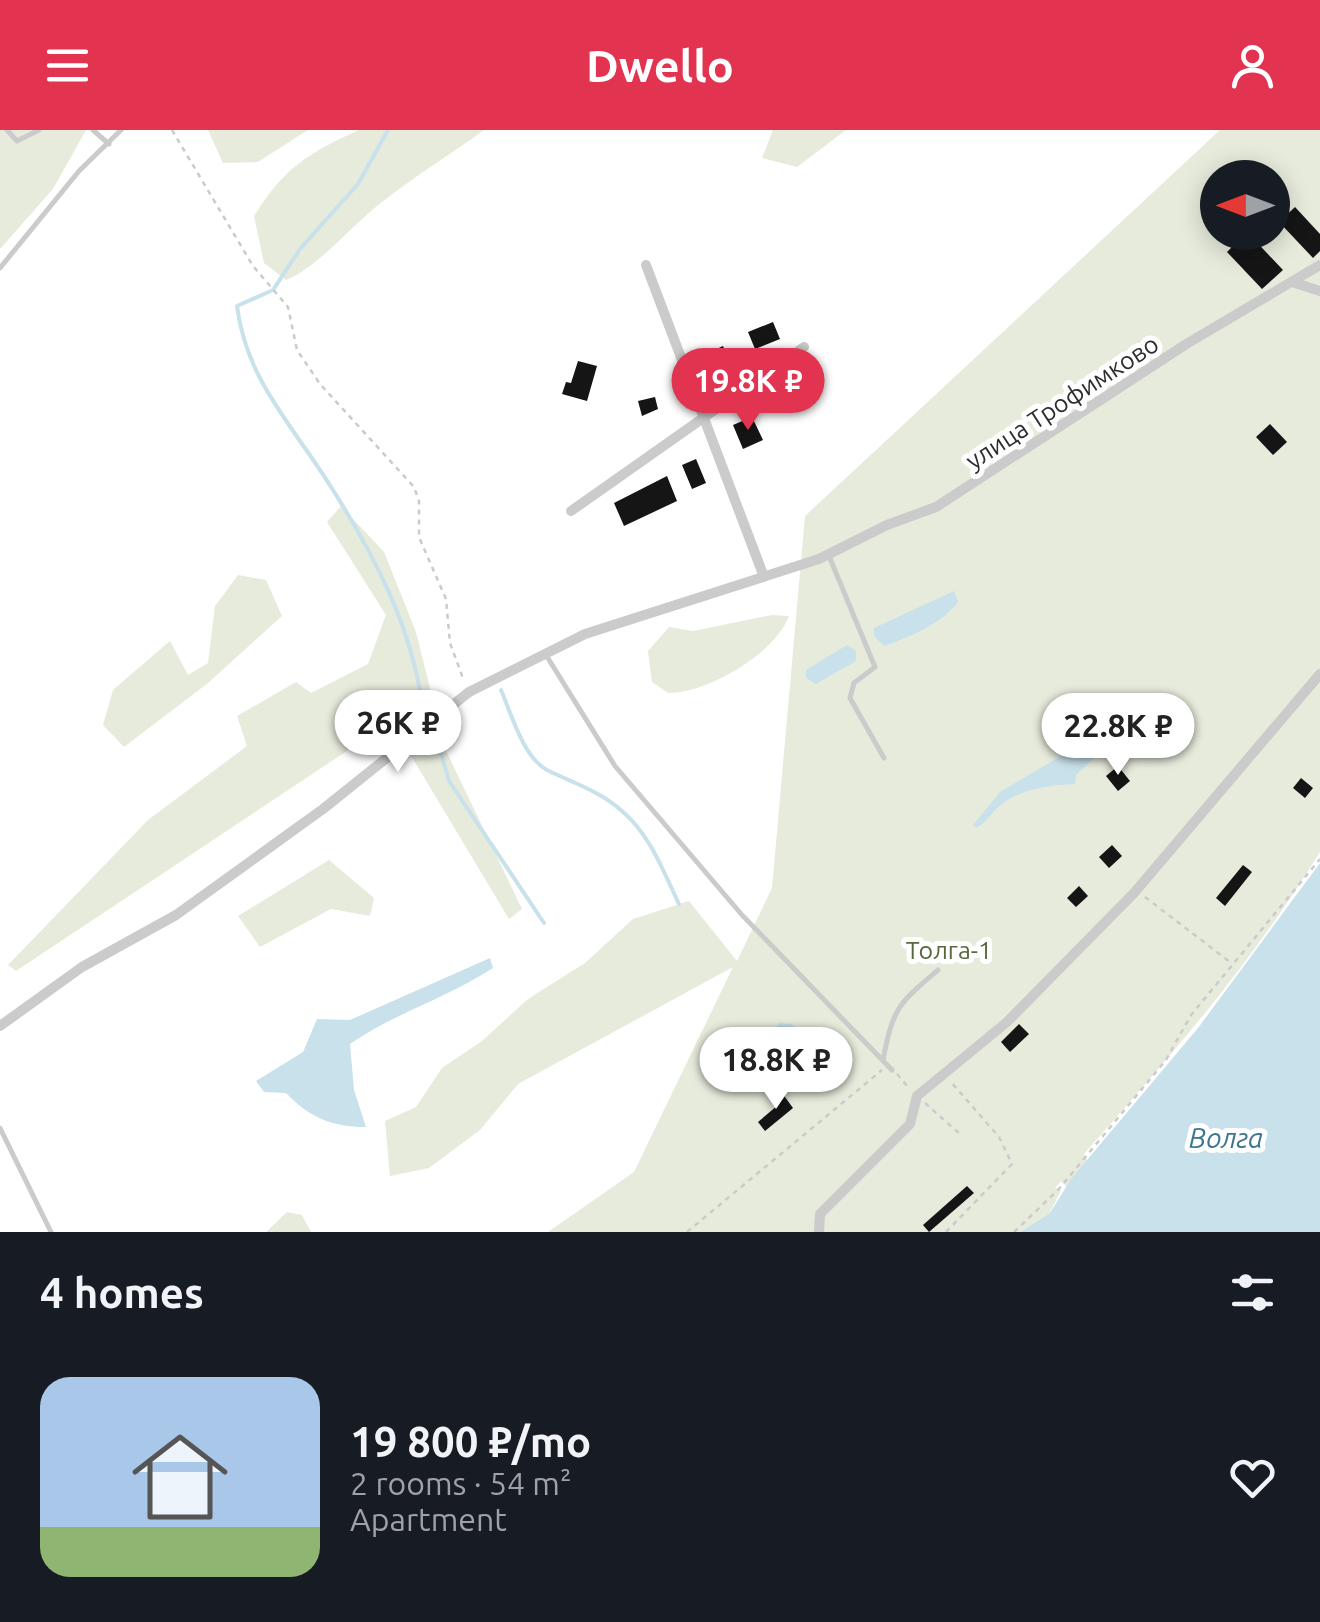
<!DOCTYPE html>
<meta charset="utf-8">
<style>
:root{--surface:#171b24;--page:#20242c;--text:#f1f3f6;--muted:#9ea1a6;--accent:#e23350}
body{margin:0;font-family:Ubuntu,sans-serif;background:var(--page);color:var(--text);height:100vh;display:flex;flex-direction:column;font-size:38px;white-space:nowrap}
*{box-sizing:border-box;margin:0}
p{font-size:32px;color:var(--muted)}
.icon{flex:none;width:55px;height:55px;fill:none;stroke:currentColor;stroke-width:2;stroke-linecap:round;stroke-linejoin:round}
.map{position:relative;height:1102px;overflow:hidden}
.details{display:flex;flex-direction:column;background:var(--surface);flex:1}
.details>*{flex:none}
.needle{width:65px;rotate:270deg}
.tools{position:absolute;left:1200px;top:30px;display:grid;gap:20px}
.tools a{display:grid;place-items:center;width:90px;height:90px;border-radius:50%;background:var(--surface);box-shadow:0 5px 25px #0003;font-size:50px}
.price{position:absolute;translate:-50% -85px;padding:0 22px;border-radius:35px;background:#fff;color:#222;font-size:32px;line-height:65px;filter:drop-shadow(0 2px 5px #0008)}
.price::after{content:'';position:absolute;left:50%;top:60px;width:30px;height:22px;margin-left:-15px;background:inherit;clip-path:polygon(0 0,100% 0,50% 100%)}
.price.on{background:var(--accent);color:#fff}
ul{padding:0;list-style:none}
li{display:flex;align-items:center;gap:30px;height:250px;padding:0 40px}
li span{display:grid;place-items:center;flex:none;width:280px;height:200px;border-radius:30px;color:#555}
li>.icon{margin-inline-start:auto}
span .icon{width:120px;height:120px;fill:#fffc;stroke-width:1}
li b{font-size:42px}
h2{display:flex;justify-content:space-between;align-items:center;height:120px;padding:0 40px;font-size:42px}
header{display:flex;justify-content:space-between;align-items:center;height:130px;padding:0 40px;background:var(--accent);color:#fff;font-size:45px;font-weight:600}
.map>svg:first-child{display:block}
.green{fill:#e6ebdc;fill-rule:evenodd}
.water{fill:#c8e1eb}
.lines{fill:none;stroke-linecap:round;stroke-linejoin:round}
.stream{stroke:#c8e1eb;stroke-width:4}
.building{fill:#151515}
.path{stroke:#cbcbcb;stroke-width:2.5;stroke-dasharray:5 5;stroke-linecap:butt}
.lane{stroke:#cbcbcb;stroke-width:5}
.street{stroke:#cbcbcb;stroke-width:10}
.labels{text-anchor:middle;stroke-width:10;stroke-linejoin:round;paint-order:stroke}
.street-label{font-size:25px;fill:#2e2e2e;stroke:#fff}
.park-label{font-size:25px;fill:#55693c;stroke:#fff}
.water-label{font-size:28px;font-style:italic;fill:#3d778f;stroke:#fff}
</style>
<header><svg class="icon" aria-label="menu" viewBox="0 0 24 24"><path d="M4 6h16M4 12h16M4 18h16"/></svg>Dwello<svg class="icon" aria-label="person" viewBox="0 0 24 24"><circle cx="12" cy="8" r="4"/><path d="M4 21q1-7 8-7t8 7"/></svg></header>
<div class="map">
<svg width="1320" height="1102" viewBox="0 0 1320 1102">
<rect width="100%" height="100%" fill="#fff"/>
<path class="green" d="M0,0h86l-33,59 -53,60z
M208,0h100l-50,32 -35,1z
M359,0h125c-33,24 -69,46 -102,72 -30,23 -65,66 -96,78l-22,-17 -10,-47c30,-48 54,-63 105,-86z
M773,0h73l-49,37 -35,-9z
M1220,0h100v722c-68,111 -150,205 -236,302l3,6 -20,27 -6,-6 -6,7 6,2 -11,23 -30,19h-472l86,-60 99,-205 -215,117 -38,46 -51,38 -39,8 -5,-55 31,-14 26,-39 40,-27 46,-42 57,-36 48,-44 56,-18 48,60 35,-73 33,-372zM1218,48h54v54h-54z
M341,376l43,46 32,80 19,76 -55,21 -364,242 -8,-6 140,-145 99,-74 -10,-30 59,-34 15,11 57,-29 18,-49 -59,-93z
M238,445l28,5 16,36 -74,67 -84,64 -21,-22 10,-35 57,-49 18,34 20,-12 7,-57z
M772,485l17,1c-14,38 -82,77 -121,77l-16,-11 -4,-31 21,-24 24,4z
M438,604l84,175 -13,10 -99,-165z
M329,730l45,38 -4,18 -39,-7 -71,38 -22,-31z
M287,1082l15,3 9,17h-45z"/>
<path class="water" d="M954,461l4,11c-17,22 -48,35 -74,44l-10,-10v-8z
M847,515l9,6v10l-40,23 -10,-6v-8z
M1166,573l6,21c-22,18 -37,28 -66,23l-30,28 -1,9c-22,1 -50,4 -69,17 -12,7 -17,20 -30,27l-3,-3 27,-33 149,-88z
M1320,733v369h-300l30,-19 21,-34 127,-151z
M490,828l3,10c-46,30 -98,45 -143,76l4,46 12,37c-35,0 -57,-10 -80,-34l-22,-1 -8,-11 47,-29 14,-33 33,1z
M779,893l13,1 21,20 -4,9 -45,25 -19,-10 1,-7z"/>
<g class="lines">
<path class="stream" d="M388,0l-30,54 -58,65 -27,41 -36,16c9,74 57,121 94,181 44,69 82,142 92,224
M501,560c10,23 22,67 46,80 26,13 53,21 75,41 29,25 41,60 57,93
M435,602l14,49 95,142"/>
</g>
<path class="building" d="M1295,77l25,27v17l-7,7 -34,-36z
M1247,102l36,38 -21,19 -35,-37z
M773,192l7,17 -25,10 -7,-17z
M723,216l9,20 -15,7 -9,-20z
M578,231l19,5 -10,35 -25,-7 4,-12 5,1z
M655,267l3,12 -16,7 -4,-15z
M752,287l11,23 -20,9 -10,-24z
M1270,294l17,18 -14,13 -17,-18z
M696,329l10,24 -14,6 -10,-24z
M667,346l10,25 -53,25 -10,-23z
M1118,636l12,15 -12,10 -12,-15z
M1301,648l12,10 -8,10 -12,-10z
M1112,715l10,11 -13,12 -10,-11z
M1243,735l9,7 -27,34 -9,-8z
M1079,756l9,10 -12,11 -9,-9z
M1019,894l10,10 -19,18 -9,-10z
M782,963l11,15 -28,23 -7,-9 20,-17 -4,-6z
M967,1056l7,7 -45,39 -6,-7z"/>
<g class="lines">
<path class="path" d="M172,0l81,136 35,41 9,43 23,34 94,103 5,14v36l27,62 4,44 14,38
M1145,767l85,65
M897,944l11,13
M925,973l36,32
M687,1102l195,-162
M946,1102l66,-68 -13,-27 -48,-55
M1014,1102l44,-42 108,-130 25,-45 129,-156"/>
<path class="lane" d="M7,0l10,11 22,-11
M93,0l16,14
M0,138l79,-97 42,-41
M829,426l46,111 -21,16 -4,15 34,60
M546,525l69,111 127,149 150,155
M883,930c10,-52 15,-56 55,-90
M0,998l51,104"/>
<path class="street" d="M646,135l118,312
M1295,153l25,8
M571,381l233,-164
M0,896l82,-59 94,-52 147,-106 146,-117 116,-58 234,-75 68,-34 49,-18 252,-164 132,-78
M819,1102l1,-18 90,-90 7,-28 90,-74 127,-129 186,-219"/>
</g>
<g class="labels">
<g class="street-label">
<text transform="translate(1062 272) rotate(-33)" y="9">улица Трофимково</text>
</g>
<g class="park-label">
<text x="949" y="829">Толга-1</text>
</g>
<g class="water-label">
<text x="1226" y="1018">Волга</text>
</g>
</g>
</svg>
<div class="tools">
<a><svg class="needle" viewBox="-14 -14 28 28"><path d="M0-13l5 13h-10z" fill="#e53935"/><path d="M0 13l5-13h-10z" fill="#9ea1a6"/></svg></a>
</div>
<b class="price on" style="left:748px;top:303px">19.8K ₽</b>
<b class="price" style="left:398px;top:645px">26K ₽</b>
<b class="price" style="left:1118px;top:648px">22.8K ₽</b>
<b class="price" style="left:776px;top:982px">18.8K ₽</b>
</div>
<section class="details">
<h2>4 homes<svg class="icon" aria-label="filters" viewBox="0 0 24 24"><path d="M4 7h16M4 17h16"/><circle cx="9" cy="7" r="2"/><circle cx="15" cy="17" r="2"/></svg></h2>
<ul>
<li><span style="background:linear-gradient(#a9c7e8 75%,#8fb573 0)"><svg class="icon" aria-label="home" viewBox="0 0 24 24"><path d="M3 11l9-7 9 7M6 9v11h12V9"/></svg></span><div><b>19 800 ₽/mo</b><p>2 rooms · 54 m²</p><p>Apartment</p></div><svg class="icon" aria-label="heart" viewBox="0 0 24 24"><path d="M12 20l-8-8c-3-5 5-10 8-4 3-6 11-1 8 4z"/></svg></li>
</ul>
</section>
